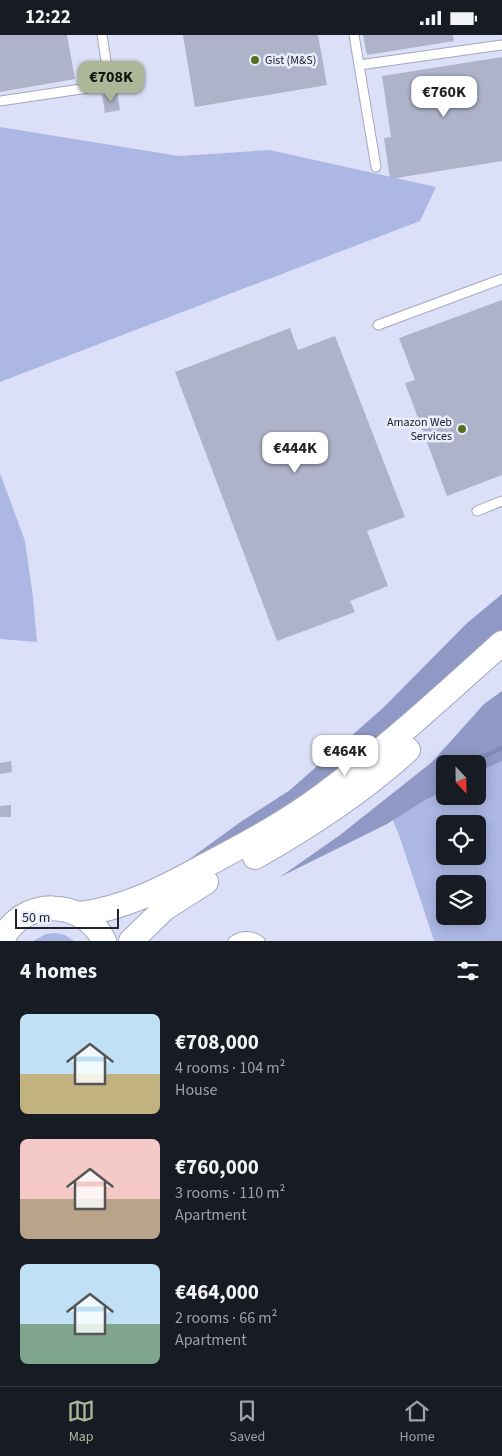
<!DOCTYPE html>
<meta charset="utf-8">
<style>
:root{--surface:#171b24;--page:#20242c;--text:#f1f3f6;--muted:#9ea1a6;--line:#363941;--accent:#abb796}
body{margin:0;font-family:"Source Sans 3",sans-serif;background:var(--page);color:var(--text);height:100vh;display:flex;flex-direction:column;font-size:19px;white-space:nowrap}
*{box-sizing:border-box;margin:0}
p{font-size:16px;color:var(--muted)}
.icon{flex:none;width:28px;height:28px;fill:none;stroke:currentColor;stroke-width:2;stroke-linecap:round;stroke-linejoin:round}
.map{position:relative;height:906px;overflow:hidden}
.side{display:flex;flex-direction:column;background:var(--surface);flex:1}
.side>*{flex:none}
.needle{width:32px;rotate:158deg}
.buttons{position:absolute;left:436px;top:720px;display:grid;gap:10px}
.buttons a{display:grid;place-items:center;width:50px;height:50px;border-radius:8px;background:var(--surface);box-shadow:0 2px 12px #0003;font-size:25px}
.scale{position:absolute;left:15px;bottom:12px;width:104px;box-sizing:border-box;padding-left:5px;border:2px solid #21222b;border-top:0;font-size:14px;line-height:18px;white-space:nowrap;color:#21222b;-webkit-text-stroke:4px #eaeefc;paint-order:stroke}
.price{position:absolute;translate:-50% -42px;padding:0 11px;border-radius:10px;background:#fff;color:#222;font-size:16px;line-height:32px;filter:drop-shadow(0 1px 2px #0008)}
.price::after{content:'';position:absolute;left:50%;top:30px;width:15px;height:11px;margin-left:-8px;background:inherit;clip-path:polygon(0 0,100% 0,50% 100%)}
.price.active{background:var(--accent);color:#111}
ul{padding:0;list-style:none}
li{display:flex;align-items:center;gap:15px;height:125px;padding:0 20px}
li span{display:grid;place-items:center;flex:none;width:140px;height:100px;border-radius:8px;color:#555}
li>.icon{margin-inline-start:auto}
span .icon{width:60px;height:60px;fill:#fffc;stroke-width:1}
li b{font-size:21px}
h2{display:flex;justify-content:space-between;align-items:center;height:60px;padding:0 20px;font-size:21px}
.status{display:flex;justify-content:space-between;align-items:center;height:35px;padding:0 25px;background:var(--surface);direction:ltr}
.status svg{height:14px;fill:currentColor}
.dock{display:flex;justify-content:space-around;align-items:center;height:70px;border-top:1px solid var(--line);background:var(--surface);font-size:14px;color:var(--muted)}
.dock a{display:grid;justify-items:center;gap:2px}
.dock .active{color:var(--accent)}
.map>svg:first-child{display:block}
.green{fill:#adb7e4;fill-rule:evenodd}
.forest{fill:#9099c5}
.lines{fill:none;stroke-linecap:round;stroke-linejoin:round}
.stream{stroke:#828bb6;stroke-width:4.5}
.building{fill:#aeb3ca}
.lane-casing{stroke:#a2a7be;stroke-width:11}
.secondary-casing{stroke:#a2a7be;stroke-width:26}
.lane{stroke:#fff;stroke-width:9}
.secondary{stroke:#fff;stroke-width:24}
.poi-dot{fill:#556e20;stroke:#eaeefc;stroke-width:2}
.labels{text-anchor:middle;stroke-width:5;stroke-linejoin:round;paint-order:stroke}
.poi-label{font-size:12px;fill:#21222b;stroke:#eaeefc;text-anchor:start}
</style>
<div class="status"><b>12:22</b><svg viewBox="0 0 49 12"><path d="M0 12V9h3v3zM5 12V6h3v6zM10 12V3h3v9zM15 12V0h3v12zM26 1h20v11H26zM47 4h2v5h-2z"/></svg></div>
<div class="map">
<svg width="502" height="906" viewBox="0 0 502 906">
<rect width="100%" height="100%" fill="#dbe0f8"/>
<path class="green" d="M0,92l179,29 91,-6 166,37 -16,34 -420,161z
M0,438l25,68 8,56 4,45 -37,-3z
M502,723v183h-68l-35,-106 -7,-17 53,-33v11h33v-26zM445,789h33v32h-33zM445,849h33v32h-33z
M55,898l10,2 9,6h-41l13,-7z"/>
<path class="forest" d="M502,559v36l-145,125 -96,74 -74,32 52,-38 51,-33 94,-83 82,-83z
M502,656v70l-24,11v-8h-33v26l-20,10 -38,24 -107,53 60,-42 92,-73 52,-58z"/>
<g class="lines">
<path class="stream" d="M467,729l35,-16
M437,743l8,-4"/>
</g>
<path class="building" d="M0,0h67l8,44 -75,13z
M183,0h135l9,50 -132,22z
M363,0h90l1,6 -87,14z
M502,22v104l-112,18 -6,-41 7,-1 -9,-61z
M117,57l3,18 -15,3 -3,-18z
M502,265v175l-55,21 -42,-113 10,-3 -16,-42z
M290,293l8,22 37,-14 70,181 -38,14 21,55 -38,15 5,11 -78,29 -102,-269z
M11,726l1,11 -12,2v-11z
M11,770v12h-11v-11z"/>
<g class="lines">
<g class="lane-casing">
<path id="lane" d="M102,0l7,45
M354,0l22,132
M359,30l143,-20
M0,66l88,-13
M378,290l124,-46
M477,476l25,-10
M233,906c9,-6 18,-6 27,0"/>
</g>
<g class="secondary-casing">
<path id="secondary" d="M255,822c55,-31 107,-65 153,-107
M80,879c46,-6 86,-27 126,-49 40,-21 81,-43 117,-70 63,-46 121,-100 179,-152
M2,906c18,-44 83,-43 102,0
M131,906l34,-33 41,-26"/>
</g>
<use href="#lane" class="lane"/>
<use href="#secondary" class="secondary"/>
</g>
<g class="poi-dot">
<circle cx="255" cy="25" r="5"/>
<circle cx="462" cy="394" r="5"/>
</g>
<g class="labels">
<g class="poi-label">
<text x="265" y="29">Gist (M&amp;S)</text>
<text x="452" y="391" text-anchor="end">Amazon Web<tspan x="452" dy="14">Services</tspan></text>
</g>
</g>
</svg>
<div class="buttons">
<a><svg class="needle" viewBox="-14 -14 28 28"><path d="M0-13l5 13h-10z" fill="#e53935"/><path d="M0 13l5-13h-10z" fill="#9ea1a6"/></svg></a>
<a><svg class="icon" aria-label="locate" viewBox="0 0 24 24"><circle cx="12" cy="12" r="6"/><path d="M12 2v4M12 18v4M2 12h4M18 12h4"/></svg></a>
<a><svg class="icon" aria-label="layers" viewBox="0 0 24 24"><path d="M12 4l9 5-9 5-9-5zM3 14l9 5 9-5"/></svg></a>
</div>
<div class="scale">50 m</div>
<b class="price active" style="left:111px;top:68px">€708K</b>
<b class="price" style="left:444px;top:83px">€760K</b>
<b class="price" style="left:295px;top:439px">€444K</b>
<b class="price" style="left:345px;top:742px">€464K</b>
</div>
<section class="side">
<h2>4 homes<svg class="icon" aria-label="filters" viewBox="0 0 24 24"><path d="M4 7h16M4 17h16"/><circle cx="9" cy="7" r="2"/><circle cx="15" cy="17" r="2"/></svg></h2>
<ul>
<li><span style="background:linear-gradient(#bfe0f5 60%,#c2b280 0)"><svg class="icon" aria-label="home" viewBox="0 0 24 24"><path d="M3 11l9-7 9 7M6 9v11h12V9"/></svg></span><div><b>€708,000</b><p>4 rooms · 104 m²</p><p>House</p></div></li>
<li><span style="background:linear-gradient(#f6c9c9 60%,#b9a48a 0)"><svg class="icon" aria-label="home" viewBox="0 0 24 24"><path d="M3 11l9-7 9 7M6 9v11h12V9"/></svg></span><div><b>€760,000</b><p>3 rooms · 110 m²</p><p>Apartment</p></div></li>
<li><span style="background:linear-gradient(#bfe0f5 60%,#7fa58c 0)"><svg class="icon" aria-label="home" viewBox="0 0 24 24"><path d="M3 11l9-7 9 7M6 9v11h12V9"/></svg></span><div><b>€464,000</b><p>2 rooms · 66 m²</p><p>Apartment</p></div></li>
</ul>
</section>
<nav class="dock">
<a class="active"><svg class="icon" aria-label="map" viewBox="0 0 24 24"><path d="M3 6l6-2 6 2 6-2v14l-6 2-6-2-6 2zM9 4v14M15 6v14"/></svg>Map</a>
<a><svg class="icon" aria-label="saved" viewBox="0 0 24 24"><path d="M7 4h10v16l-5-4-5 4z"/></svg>Saved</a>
<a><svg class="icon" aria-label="home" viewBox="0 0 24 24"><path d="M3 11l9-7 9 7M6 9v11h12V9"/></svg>Home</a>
</nav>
